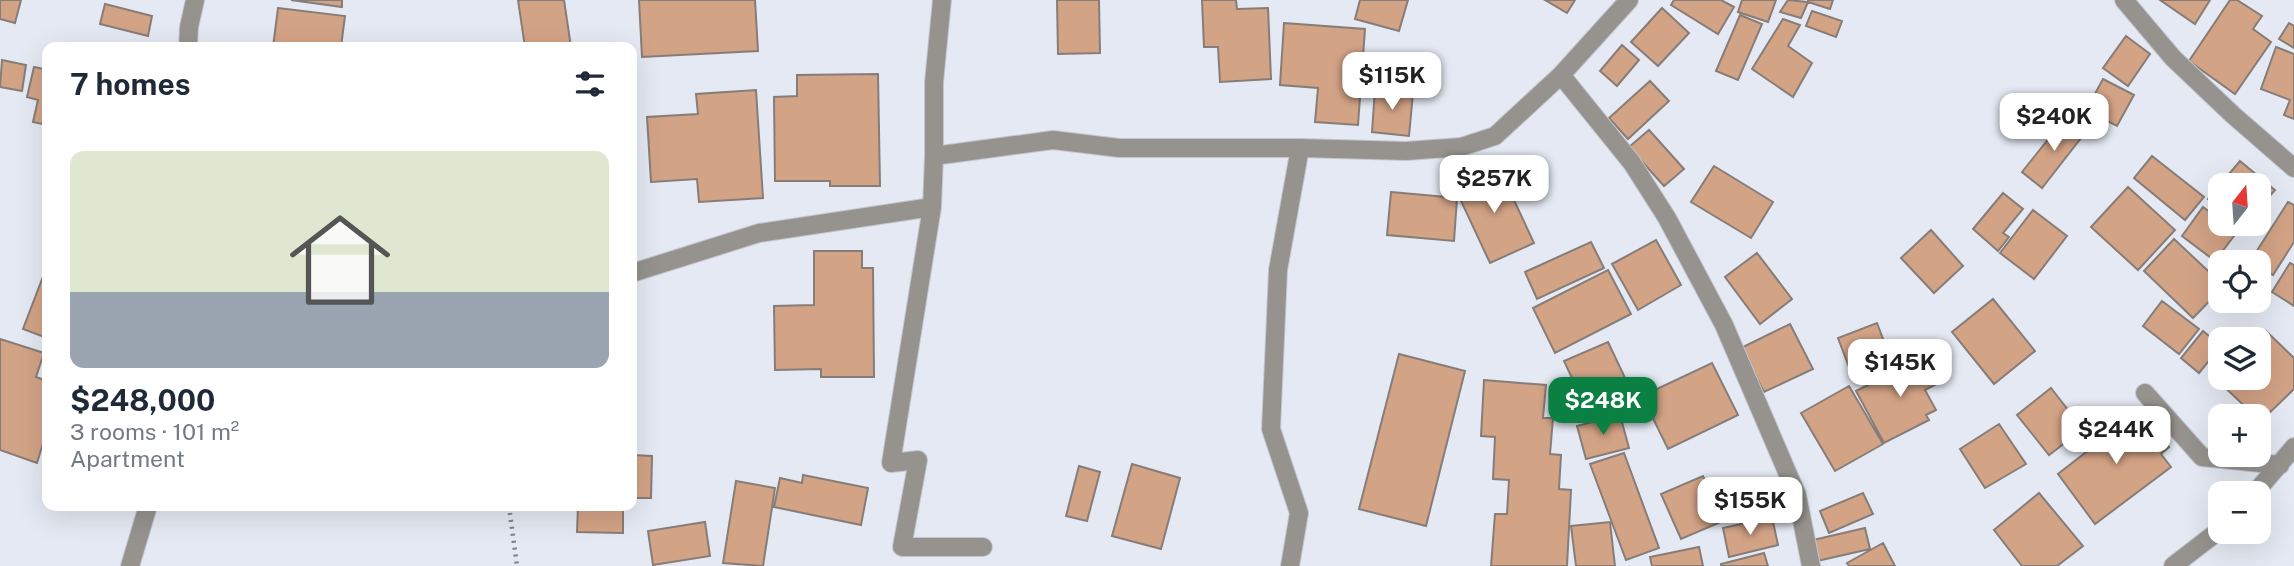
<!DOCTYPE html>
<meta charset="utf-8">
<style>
:root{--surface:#fff;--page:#f6f6f7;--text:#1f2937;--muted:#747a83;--accent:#0b8043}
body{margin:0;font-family:"Public Sans",sans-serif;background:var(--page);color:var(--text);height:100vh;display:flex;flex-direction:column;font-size:26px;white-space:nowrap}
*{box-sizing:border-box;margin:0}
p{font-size:23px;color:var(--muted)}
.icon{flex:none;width:38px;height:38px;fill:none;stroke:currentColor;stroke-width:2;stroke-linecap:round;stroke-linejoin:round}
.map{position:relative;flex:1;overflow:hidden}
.details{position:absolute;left:42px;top:42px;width:595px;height:469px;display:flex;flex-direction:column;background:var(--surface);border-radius:14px;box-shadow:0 7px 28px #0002}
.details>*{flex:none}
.needle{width:46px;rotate:17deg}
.buttons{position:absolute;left:2208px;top:173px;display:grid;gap:14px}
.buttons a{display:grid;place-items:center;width:63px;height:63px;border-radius:14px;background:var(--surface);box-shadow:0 7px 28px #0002;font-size:35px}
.price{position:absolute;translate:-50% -60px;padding:0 16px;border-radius:14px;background:#fff;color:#222;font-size:23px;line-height:46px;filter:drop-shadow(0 2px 4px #0008)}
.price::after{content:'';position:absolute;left:50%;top:42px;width:21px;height:16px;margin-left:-10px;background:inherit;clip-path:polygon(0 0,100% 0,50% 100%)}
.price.current{background:var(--accent);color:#fff}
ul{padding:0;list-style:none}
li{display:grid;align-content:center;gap:14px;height:371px;padding:0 28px}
li span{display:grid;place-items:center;height:217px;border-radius:14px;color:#555}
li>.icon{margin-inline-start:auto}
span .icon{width:126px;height:126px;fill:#fffc;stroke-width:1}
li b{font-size:30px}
h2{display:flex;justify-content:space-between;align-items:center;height:84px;padding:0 28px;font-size:30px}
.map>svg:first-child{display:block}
.building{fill:#d3a386;stroke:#877d78;stroke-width:2}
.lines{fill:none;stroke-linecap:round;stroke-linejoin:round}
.street-casing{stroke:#c2c6cf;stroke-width:20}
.path{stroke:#7e8288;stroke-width:4.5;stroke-dasharray:2 5;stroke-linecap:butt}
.street{stroke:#96938f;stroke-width:18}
</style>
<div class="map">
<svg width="2294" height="566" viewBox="0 0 2294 566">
<rect width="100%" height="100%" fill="#e4e9f3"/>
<path class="building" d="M0,0h21l-6,23 -15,-4z
M291,0h51v7z
M518,0h46l7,47h-46z
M639,0h116l3,51 -116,6z
M1057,0h42l1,53 -42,1z
M1202,0h34l1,9 31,-1 3,71 -51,3 -2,-35h-14z
M1360,0h48l-9,31 -44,-12z
M1545,0h30l-8,13z
M1674,0h47l13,7 -16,27 -47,-29z
M1742,0h34l-8,22 -30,-10z
M1788,0l20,2 -7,16 -21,-6z
M1808,0h25l-3,9 -22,-7z
M2160,0h50l-15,24z
M2230,0h7l25,16 -9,13 18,13 -36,52 -46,-33z
M105,4l47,12 -4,20 -48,-12z
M278,8l67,8 -4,31h-68z
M1662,8l27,25 -31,33 -27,-24z
M1812,11l30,10 -6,16 -30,-11z
M1740,15l22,9 -24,56 -22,-9z
M1783,19l17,6 -12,21 24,17 -19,34 -41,-28z
M1284,23l81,6 -7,96 -43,-3 3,-34 -38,-3z
M2289,23l5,3v22l-15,-9z
M2126,36l24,18 -22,32 -25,-18z
M1622,45l17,15 -22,26 -17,-15z
M2276,47l18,7v65l-10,-4 6,-15 -29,-11z
M47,56v69l-14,-3 5,-22 -11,-3 7,-30 10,2z
M2,60l24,5 -4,26 -22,-4z
M878,74l2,112h-50v-5h-55l-1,-84 23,-1v-21z
M2103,79l31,16 -17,31 -31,-16z
M1650,81l19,20 -41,38 -19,-21z
M1375,89l38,4 -4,43 -37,-4z
M756,90l7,108 -64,4 -2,-23 -46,3 -4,-65 51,-3 -2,-20z
M2066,117l19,16 -43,55 -20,-16z
M1649,130l35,39 -20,17 -35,-39z
M2152,156l52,41 -19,23 -51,-42z
M2240,161l35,29 -16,18v-22h-38v23l-13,-10z
M1714,166l59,36 -22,36 -60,-36z
M1499,168l35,75 -44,20 -35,-75z
M2128,187l47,43 -37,40 -47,-43z
M1391,192l66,6 -3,43 -67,-6z
M2003,193l20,16 -20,24 6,4 -11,14 -25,-22z
M2288,202l6,3v37l-21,33 -14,-9v-4l-8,-2z
M2203,207l18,13v4h5l11,8 -22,29 -33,-25z
M2033,210l34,26 -33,43 -34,-26z
M1931,230l32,36 -29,27 -33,-35z
M2174,239l47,44v6l-28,29 -49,-47z
M1656,240l25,45 -43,25 -26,-46z
M1591,242l13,26 -67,31 -12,-27z
M814,251h48v17h11l1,109h-53v-8l-46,1 -1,-64 40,-1z
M1757,253l35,46 -32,25 -35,-47z
M2290,263l4,2v41l-22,-14z
M47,266v72l-24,-9z
M1608,270l23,44 -76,39 -22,-45z
M1993,299l42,52 -41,33 -42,-52z
M2162,301l37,28 -20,25 -36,-28z
M1877,323l14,37 -39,15 -14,-37z
M1790,324l23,45 -49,23 -23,-44z
M2203,331l18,15 -22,27 -18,-15z
M2266,331l28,27v31l-34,33 -1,-6h-4l-38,-36 4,-4v2h38v-38h-2z
M0,339l44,14 -8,24 11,4v49l-10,33 -37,-13z
M1608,342l28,59 -44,20 -28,-60z
M1399,354l66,17 -39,155 -67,-17z
M1926,356l14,26 -15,8 11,20 -10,5 3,5 -45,23 -28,-52z
M1712,363l26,52 -70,34 -26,-53z
M1484,380l62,5 -3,33h10l-3,36 11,1 -2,34 12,1 -4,76h-76l4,-52h12l2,-34 -16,-1 2,-42 -14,-1z
M1849,386l34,58 -48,27 -34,-58z
M2051,388l32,41 -34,26 -32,-40z
M2124,412l12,16 12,-9 21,28 -8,7 10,13 -76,57 -37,-50 32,-25 -5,-7z
M1620,415l9,33 -43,11 -9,-33z
M1999,424l27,40 -41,24 -25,-39z
M1624,453l35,95 -33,12 -36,-96z
M632,455l20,1 -1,42h-19z
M1132,464l48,14 -19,71 -49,-13z
M1079,466l21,6 -13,49 -21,-5z
M803,475l65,13 -7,37 -87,-18 6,-29 22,5z
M1703,476l20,45 -42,18 -20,-45z
M736,481l39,7 -12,78 -40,-3z
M1863,493l10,21 -44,19 -9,-22z
M2039,493l44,53 -26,20h-35l-28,-36z
M578,506h45v27l-46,-1z
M1772,517l6,28 -49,12 -6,-29z
M705,522l5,34 -57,9 -5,-34z
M1610,522l5,44h-39l-5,-40z
M1865,528l5,21 -53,12 -4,-21z
M1883,543l12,23h-46l-2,-3z
M1699,547l4,19h-51l-2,-9z
M1764,553l4,13h-47v-2z"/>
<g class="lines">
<g class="street-casing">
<path id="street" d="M2124,0l49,58 60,57 61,53
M188,47l1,-20 6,-27
M1561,75l71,88 35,55 57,107 73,170 14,71
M934,156v-74l8,-82
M932,207l-41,256 27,-3 -16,87h81
M632,273l127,-40 173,-26 2,-51 119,-16 66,8h181l106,3 55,-4 34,-11 66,-61 68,-75
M2145,393l57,64 78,8
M2254,494l40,-47
M130,566l18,-60
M1290,566l9,-53 -28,-84 7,-159 22,-122
M2173,566l48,-37"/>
</g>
<path class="path" d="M509,506l8,60"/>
<use href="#street" class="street"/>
</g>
</svg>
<div class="buttons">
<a><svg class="needle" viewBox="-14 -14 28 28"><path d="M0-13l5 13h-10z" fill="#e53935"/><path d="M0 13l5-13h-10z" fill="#747a83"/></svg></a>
<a><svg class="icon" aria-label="locate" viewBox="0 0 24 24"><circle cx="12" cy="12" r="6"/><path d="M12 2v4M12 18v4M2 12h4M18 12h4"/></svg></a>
<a><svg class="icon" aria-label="layers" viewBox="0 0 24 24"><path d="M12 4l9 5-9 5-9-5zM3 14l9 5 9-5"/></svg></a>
<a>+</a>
<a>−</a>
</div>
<b class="price" style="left:1392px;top:112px">$115K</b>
<b class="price" style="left:2054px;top:153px">$240K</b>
<b class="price" style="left:1494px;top:215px">$257K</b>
<b class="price" style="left:1900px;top:399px">$145K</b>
<b class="price current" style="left:1603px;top:437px">$248K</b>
<b class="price" style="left:2116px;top:466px">$244K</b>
<b class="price" style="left:1750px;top:537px">$155K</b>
<section class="details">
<h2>7 homes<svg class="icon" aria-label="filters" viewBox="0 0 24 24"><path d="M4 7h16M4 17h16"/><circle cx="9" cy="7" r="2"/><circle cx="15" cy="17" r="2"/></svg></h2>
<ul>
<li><span style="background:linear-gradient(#dfe7d0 65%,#9aa5b1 0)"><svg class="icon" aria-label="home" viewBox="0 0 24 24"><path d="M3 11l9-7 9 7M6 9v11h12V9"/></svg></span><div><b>$248,000</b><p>3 rooms · 101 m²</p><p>Apartment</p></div></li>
</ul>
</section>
</div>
